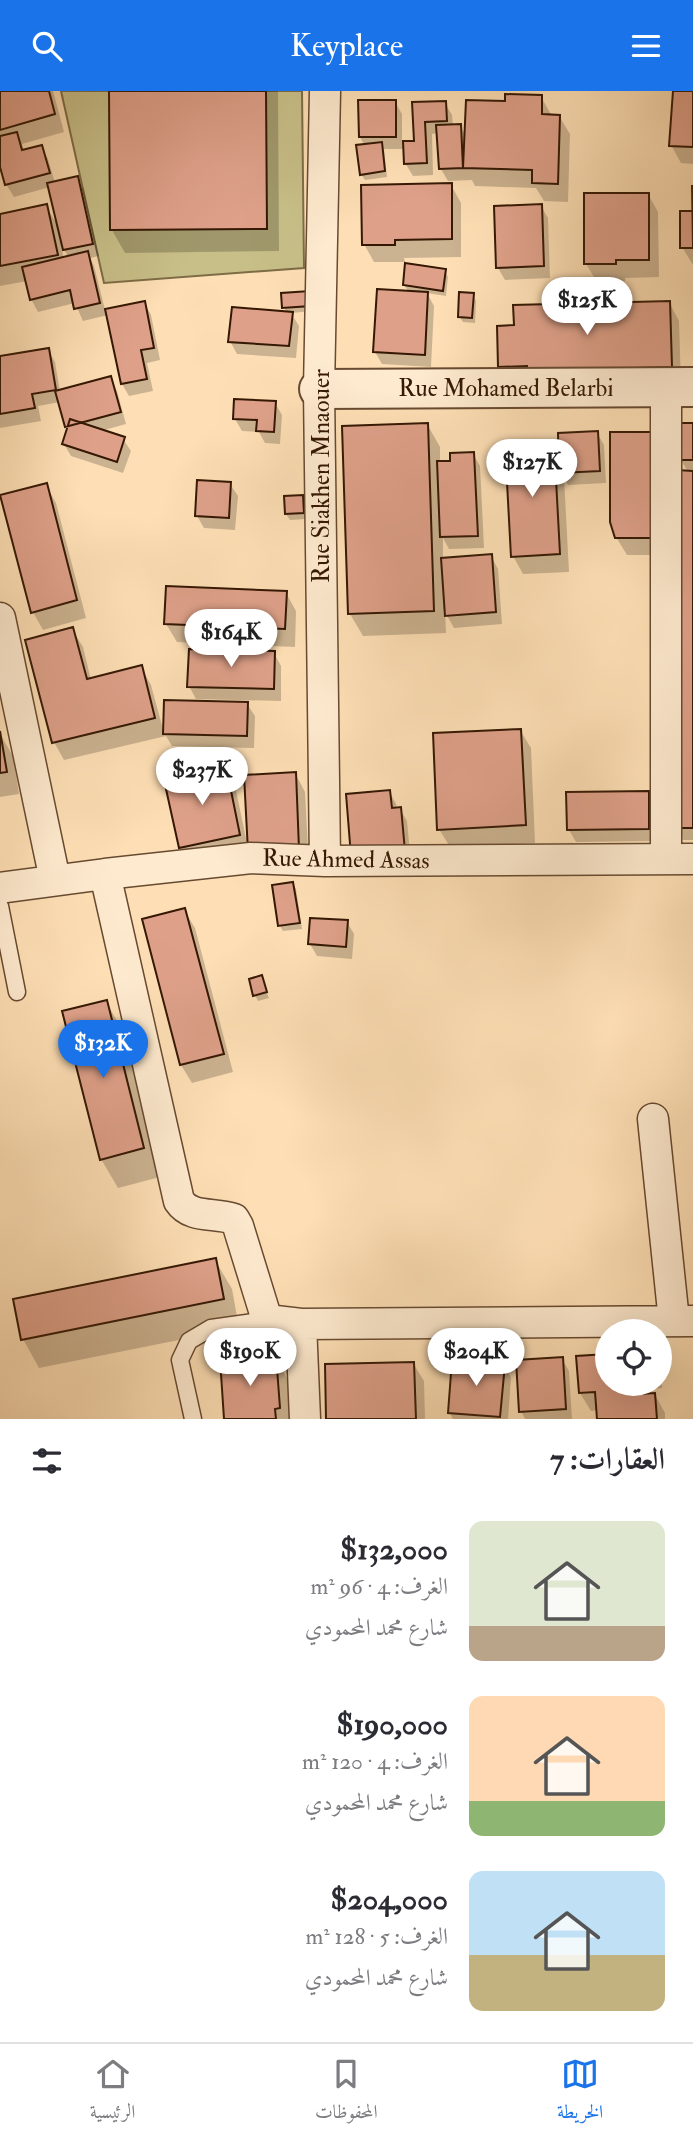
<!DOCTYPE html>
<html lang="ar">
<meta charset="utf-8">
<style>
:root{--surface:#fff;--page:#f7f7f7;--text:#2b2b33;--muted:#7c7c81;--line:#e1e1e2;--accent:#1a73e8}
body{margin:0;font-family:"IM FELL Double Pica",Amiri,serif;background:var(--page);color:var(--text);direction:rtl;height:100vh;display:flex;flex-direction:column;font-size:26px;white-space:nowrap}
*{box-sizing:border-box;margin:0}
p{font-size:23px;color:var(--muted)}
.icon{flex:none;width:38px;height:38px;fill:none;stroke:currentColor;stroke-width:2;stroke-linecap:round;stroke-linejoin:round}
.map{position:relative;height:1328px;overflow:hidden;direction:ltr}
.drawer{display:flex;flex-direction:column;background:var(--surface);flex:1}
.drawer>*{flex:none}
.tools{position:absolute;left:595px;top:1228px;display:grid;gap:14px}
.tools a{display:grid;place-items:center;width:77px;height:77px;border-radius:50%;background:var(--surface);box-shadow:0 7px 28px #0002;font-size:35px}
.price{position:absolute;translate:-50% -60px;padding:0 16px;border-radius:24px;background:#fff;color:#222;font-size:23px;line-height:46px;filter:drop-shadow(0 2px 4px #0008)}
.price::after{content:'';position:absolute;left:50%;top:42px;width:21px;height:16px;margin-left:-10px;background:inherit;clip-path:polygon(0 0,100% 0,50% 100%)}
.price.current{background:var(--accent);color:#fff}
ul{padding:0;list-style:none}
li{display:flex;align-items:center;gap:21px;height:175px;padding:0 28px}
li span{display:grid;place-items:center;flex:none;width:196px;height:140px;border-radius:14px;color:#555}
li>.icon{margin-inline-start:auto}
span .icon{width:84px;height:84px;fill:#fffc;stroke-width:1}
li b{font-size:30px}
h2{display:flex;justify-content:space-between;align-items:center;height:84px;padding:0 28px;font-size:30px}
header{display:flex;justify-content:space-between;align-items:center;height:91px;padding:0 28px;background:var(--accent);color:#fff;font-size:32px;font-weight:600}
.tabs{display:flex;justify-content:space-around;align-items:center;height:98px;border-top:2px solid var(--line);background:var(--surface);font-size:19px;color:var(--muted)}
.tabs a{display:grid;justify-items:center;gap:4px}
.tabs .current{color:var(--accent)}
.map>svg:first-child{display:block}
.green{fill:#c8bf88;stroke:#7e6c46;stroke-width:2}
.shadow{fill:#0003;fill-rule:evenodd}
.building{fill:#dea089;stroke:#351804;stroke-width:2}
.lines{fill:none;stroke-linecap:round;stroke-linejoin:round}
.service-casing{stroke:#674a30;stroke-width:19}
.minor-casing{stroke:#674a30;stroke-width:33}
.tertiary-casing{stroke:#674a30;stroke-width:42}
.service{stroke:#feeacf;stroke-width:16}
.minor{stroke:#feeacf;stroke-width:30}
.tertiary{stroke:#feeacf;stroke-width:38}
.labels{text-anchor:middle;stroke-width:5;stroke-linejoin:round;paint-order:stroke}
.street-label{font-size:24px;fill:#351804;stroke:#feeacf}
</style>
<header><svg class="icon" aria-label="menu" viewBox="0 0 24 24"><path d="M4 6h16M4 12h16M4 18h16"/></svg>Keyplace<svg class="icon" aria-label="search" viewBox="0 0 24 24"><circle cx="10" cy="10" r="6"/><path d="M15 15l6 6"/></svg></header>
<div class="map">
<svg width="693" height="1328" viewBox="0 0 693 1328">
<rect width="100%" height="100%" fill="#fedfb5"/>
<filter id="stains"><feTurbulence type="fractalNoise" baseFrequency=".00286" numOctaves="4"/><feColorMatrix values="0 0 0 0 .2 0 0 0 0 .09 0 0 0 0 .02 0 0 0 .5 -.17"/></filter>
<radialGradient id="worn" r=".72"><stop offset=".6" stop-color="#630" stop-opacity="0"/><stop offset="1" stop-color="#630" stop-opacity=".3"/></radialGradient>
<path class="green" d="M61,0h241l2,177 -200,15z"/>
<path class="shadow" d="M0,0h53l11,41 -42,12 2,7 17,-4 7,12 7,24 22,-5 7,12 15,66 -9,2 4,8 11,44 39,-8 7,13 9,45 -13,3 6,28 -24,5 -7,-12 -14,-69 -25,6 -8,-18 -37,9 -7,-13 -4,-18 -27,5v-71l46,-9 12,20 -8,-39 -36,10 -8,-13 -6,-24zM61,155h1l7,12 -5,1z
M111,0h167l1,160 -154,2 -13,-23z
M674,0l19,1v72l-12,-1 -10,-18z
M541,6l11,19h7l11,18 -2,68 -24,-1 -8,-13 -61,-2 -3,-6 -24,1 -7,-12 -3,-36 -6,1 1,41 -20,1 -8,-13v-14h-21l3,28 -22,3 -4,-6 4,-28 -5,-9 35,-35 7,12v29h14l-2,-39 31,-1 7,12 1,11 7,-1 6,12 40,-34z
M451,94l10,18v54l-57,1 1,4h-31l-10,-18z
M648,103l10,18 1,65 -34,1v3l-28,1 -11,-18z
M541,115l7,12 2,60 -45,2 -7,-12z
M681,121h12v53l-11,-18z
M445,180l3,6 -2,19 -19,-3 7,13 -3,61 -49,-3 -7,-12 34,-60 -5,-7z
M473,204l3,6 -1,22 -12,-1 -4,-6z
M312,207l1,13 -22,2 8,13 -3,32 -59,-4 -7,-13 57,-28 -3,-6z
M669,211l10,19 2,63h-171l-10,-18z
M48,259l7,12 5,30 50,-14 7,13 9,33 -25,7 22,8 8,12 -8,22 -52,-17 -7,-12 4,-15 -8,-27 -22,4 3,15 -41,7v-70z
M275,312l7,12 -2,29 -15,-1 -6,-11 -17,-1 -7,-12z
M427,333l13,23v16l11,-1 22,-8 7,12 4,82 -35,1 -6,-11v21l48,-3 7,13 4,55 -48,4 -9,-16 1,21 -83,3 -13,-22z
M693,333v416h-10l-7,-12 12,-356 -7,-12z
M597,342l7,12 2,38 -38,2 -4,-8 5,95 -46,2 -10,-18 40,-112 7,13z
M611,343l52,121h-36l-11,-18z
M230,393l8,12 -3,34 -31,-2 -7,-12z
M46,394l10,18 30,115 -43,12 -10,-18z
M302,406l3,6 1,16 -16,1 -4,-6z
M286,502l10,18 -1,36 -118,-5 -11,-18z
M72,538l11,18 8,33 50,-13 10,18 13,48 83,-29 8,12 -1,32 -82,-2 -6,-10 -102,24 -10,-18z
M274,562l7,13v35l-85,-2 -7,-13z
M520,639l11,18 4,95 -85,4 -11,-18z
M0,643l13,22 6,38 -19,3z
M225,677l10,18 12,57h3l45,-70 10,19 4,75 -118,-1 -10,-18 -15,-67z
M389,700l7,13 1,5h3l7,12 4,42 -51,5z
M648,702l7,12v36l-79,1 -7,-12z
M292,792l4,6 6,40 -19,2 -3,-5z
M184,819l11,18 38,144 -41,11 -11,-18z
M347,831l7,12 -2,25 -35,-3 -7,-12z
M261,886l8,21 -11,3 -3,-6z
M106,911l17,29 37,146 -42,11 -17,-29z
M215,1169l17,29 7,39 -200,40 -16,-29z
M607,1265v28h53v-15l2,19 -14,1v6h7l10,18v6h-66l-1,-9 -7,1 -11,-18 -2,-35z
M275,1266l13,23 3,39h-65z
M562,1268l7,12 3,48h-47l-4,-8z
M413,1272l11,18 1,38h-97z
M504,1275l7,12 -3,41h-55l-3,-6z"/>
<path class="building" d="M0,0h49l6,23 -55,16z
M109,0h157l1,138 -157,1z
M673,0h20v56l-24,-1z
M505,3l37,1v19l18,1 -2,69 -26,-1v-13l-69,-2 3,-68 39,1z
M358,9h38v37h-37z
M446,10l1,20 -22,1 2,41 -23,1 -1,-23h11l-2,-39z
M461,33l2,44 -24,1 -3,-44z
M17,41l5,18 20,-5 8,28 -45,12 -5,-18v-31z
M382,51l3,29 -25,4 -4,-30z
M78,85l15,68 -30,6 -16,-67z
M452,92v56l-57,1v5h-33l-1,-60z
M692,94l1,63h-13v-37h13z
M584,102h65v67h-33v4h-32z
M47,113l11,51 -58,11v-52z
M542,113l2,62 -48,2 -2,-62z
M88,160l12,52 -26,6 -4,-19 -40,10 -8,-33z
M405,172l41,6 -3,22 -40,-6z
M377,198l51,3 -3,63 -52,-3z
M310,200l1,15 -29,2 -1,-15z
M459,201l15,1 -2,25 -14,-1z
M145,210l9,47 -13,2 6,29 -26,5 -16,-75z
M670,210l2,66 -145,4v-5l-29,1 -1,-41 17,-1 -1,-20z
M232,216l61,5 -4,34 -61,-4z
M49,257l7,42 -24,4 3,14 -35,6v-58z
M111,285l10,36 -56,15 -10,-36z
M234,308l42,2 -2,31 -18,-1 1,-11 -24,-1z
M70,328l55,18 -8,25 -55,-18z
M428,332l6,188 -86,3 -6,-188z
M679,332h14v37h-14z
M598,340l2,40 -41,2 -1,-40z
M610,341h43l1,106h-39l-5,-16z
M554,351l6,112 -49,3 -6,-112z
M474,361l4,84 -38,1 -3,-76h13v-8z
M677,379l16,1v357h-19z
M197,389l34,2 -2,36 -34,-2z
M47,392l30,117 -46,13 -31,-118z
M303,404l1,18 -19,1 -1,-18z
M492,463l4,58 -51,4 -4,-58z
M166,495l121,5 -2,38 -121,-5z
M73,536l14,52 55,-14 13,53 -103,25 -27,-103z
M189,558l86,2 -1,38 -87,-2z
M164,609l84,2 -1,34 -84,-2z
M521,638l5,96 -89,5 -4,-97z
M0,640l7,41 -7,1z
M226,675l14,69 -61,13 -15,-68z
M296,681l3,77 -51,3 -4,-77z
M390,699l2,18 9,-1 4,44 -54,5 -5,-62z
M649,700v38l-82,1 -1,-38z
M293,791l7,41 -22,3 -6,-41z
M185,817l39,146 -44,11 -38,-146z
M310,827l38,2 -2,27 -38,-3z
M262,884l5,17 -14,4 -4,-17z
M107,909l37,148 -44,12 -38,-149z
M216,1167l8,41 -203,41 -8,-41z
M607,1263v30h33v10l15,-1 2,26h-60l-2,-27 -16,1 -3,-37z
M276,1264l4,53 -5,1 1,10h-52l-4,-60z
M563,1266l3,52 -47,3 -3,-52z
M452,1269l53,4 -5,53 -52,-4z
M414,1271l2,57h-90l-1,-55z"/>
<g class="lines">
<g class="service-casing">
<path id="service" d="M0,815l17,86
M193,1328l-13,-59 9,-19 22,-13 56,-8"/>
</g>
<g class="minor-casing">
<path id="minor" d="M666,297v471
M0,527l55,262
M325,770l-6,-472 6,-298
M105,783l74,327c12,18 36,11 55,18l4,7 29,94 34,4 392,-3
M0,797l105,-14 146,-16 74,3 368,-2
M653,1028l21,202
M301,1233l4,95"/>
</g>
<g class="tertiary-casing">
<path id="tertiary" d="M319,298l374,-2"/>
</g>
<use href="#service" class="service"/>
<use href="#minor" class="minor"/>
<use href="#tertiary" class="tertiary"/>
</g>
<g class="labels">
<g class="street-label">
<text x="506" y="305">Rue Mohamed Belarbi</text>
<text transform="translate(321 385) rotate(-90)" y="8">Rue Siakhen Mnaouer</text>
<text transform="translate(346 768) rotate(1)" y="8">Rue Ahmed Assas</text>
</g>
</g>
<rect width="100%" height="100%" filter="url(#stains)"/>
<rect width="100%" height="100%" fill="url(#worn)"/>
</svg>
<div class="tools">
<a><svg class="icon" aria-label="locate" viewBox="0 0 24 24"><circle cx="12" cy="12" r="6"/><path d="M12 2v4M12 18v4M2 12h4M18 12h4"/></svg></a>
</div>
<b class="price" style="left:587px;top:246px">$125K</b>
<b class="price" style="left:532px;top:408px">$127K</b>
<b class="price" style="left:231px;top:578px">$164K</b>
<b class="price" style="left:202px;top:716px">$237K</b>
<b class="price current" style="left:103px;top:989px">$132K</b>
<b class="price" style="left:250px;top:1297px">$190K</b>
<b class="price" style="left:476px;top:1297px">$204K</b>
</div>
<section class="drawer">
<h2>العقارات: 7<svg class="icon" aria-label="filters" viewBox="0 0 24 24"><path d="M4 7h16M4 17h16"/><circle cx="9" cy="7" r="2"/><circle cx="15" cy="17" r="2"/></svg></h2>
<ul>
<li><span style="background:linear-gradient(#dfe7d0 75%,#b9a48a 0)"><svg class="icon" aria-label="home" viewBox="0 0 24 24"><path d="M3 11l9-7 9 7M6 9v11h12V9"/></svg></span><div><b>$132,000</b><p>الغرف: 4 · 96 m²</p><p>شارع محمد المحمودي</p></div></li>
<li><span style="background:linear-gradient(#ffd9b3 75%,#8fb573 0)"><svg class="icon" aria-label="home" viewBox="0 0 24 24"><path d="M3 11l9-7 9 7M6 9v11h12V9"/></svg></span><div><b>$190,000</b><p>الغرف: 4 · 120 m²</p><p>شارع محمد المحمودي</p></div></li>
<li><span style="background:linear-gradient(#bfe0f5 60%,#c2b280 0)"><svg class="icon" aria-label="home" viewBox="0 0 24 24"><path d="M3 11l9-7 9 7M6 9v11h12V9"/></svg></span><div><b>$204,000</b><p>الغرف: 5 · 128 m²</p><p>شارع محمد المحمودي</p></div></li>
</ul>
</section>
<nav class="tabs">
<a class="current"><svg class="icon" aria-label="map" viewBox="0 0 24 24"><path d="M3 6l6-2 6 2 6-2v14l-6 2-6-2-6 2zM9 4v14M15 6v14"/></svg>الخريطة</a>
<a><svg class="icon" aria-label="saved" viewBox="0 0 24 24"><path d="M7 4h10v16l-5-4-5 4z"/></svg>المحفوظات</a>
<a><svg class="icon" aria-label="home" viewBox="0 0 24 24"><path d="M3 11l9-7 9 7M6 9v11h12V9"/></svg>الرئيسية</a>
</nav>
